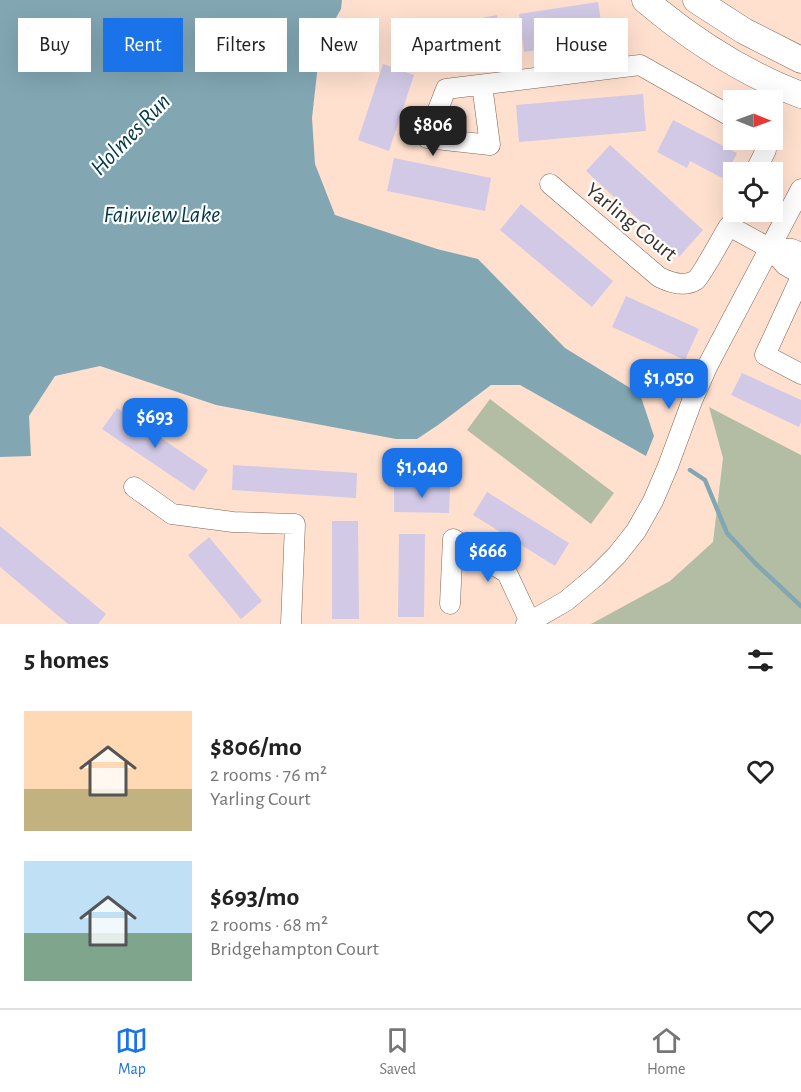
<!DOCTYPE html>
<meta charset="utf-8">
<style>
:root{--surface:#fff;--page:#f6f6f6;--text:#222;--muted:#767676;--line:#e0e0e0;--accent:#1a73e8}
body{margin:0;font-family:"Alegreya Sans",sans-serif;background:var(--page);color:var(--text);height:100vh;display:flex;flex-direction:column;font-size:22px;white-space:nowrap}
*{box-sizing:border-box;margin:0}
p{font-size:20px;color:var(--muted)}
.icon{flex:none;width:33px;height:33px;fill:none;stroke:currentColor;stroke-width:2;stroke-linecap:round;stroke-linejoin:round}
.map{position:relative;height:624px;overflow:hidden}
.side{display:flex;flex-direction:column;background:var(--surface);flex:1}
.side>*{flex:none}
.guide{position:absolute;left:18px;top:18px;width:765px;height:54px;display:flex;gap:12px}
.needle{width:39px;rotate:91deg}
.buttons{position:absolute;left:723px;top:90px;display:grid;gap:12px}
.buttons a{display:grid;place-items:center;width:60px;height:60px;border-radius:0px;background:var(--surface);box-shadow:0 6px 24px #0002;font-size:30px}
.price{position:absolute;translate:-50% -51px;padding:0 14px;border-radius:12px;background:var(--accent);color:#fff;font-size:20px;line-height:39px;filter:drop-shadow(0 2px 3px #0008)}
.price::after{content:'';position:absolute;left:50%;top:36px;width:18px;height:14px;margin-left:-9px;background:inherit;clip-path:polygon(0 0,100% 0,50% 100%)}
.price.active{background:#222;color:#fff}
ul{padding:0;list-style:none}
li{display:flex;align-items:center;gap:18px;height:150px;padding:0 24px}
li span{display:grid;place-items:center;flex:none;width:168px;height:120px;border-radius:0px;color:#555}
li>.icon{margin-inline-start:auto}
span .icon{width:72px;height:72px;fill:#fffc;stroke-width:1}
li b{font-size:26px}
h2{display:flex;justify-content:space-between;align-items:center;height:72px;padding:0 24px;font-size:26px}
.chip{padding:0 21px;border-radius:0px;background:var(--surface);box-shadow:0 6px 24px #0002;font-size:21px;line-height:54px}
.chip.active{background:var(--accent);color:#fff}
.dock{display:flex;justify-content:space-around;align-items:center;height:84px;border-top:2px solid var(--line);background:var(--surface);font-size:16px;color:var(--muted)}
.dock a{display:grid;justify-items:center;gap:3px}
.dock .active{color:var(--accent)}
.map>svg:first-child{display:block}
.green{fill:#b3bda4}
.water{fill:#82a7b3}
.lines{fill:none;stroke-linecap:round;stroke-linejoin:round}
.stream{stroke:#82a7b3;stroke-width:4.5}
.building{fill:#d1c9e6}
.minor-casing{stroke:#7f6556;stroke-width:21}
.major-casing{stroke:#7f6556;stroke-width:27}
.minor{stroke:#fff;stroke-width:20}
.major{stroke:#fff;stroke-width:26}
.labels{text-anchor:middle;stroke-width:4.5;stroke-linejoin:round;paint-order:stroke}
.street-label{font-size:22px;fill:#3d322b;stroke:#fff}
.water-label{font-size:24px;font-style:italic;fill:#003947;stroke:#fff}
</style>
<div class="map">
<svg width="801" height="624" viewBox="0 0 801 624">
<rect width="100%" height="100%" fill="#ffe0cf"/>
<path class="green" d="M490,399l124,94 -23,31 -124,-94z
M709,407l92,48v169h-210l79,-43 43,-39 10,-84z"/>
<path class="water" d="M0,0h342l-1,9 -21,37 -8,72 3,46 20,51 102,34 41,10 87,89 75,46 14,42 -8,20 -126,-71h-29l-53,40 -21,14h-21l-180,-34 -116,-39 -45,10 -26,40 2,40 -31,1z"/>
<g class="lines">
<path class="stream" d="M690,470l15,10 22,53 29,31 45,42"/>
</g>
<path class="building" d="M598,2l5,33 -27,4v5l-52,8 -5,-38z
M497,15l5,29 -6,2v3l-72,15 -6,-34z
M383,64l31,11 -25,76 -31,-11z
M643,94l3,37 -127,11 -3,-37z
M673,120l64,33 -13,26 -34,-18 -3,7 -30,-16z
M610,145l93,85 -24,27 -93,-86z
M394,158l97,20 -6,33 -98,-20z
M521,204l92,77 -21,26 -92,-77z
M626,296l73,33 -14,31 -73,-33z
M742,373l59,27v22l-2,5 -68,-32z
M117,408l91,62 -14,21 -92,-62z
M233,465l124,8 -1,25 -124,-8z
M394,486l56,1 -1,26 -55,-1z
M487,492l82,51 -14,23 -82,-51z
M332,521h26l1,98h-27z
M0,526l106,88 -8,10h-30l-68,-57z
M399,534h26l-1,83h-26z
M209,537l53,64 -21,18 -53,-64z"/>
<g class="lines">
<g class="minor-casing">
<path id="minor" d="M482,85l8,60 -63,-7 19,-49 194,-24 94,53
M755,172l11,-22 -2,-10
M550,184l109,93c10,5 25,11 37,3 6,-5 27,-45 33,-54l42,23
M801,253l-9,-4h-21l14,16 16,9
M801,277l-36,78 36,19
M134,487l38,27 61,8 62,2 -4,100
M450,604l3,-65 54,34 23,49
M526,624l40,-23 30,-25 21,-21 19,-24 17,-30 15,-35 24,-65 16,-36 93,-176"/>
</g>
<g class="major-casing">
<path id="major" d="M645,0c47,40 98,73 156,95
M696,0l48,31 57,29"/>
</g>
<use href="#minor" class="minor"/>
<use href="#major" class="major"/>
</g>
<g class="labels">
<g class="street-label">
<text transform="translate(632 221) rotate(39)" y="8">Yarling Court</text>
</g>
<g class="water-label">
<text transform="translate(130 134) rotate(-46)" y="8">Holmes Run</text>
<text x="162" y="222">Fairview Lake</text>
</g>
</g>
</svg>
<div class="buttons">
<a><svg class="needle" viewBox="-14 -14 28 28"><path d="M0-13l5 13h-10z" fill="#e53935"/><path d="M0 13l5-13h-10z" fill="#767676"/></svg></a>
<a><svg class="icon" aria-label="locate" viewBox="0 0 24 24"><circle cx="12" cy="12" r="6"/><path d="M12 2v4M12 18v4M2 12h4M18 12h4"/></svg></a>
</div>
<b class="price active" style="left:433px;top:157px">$806</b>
<b class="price" style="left:669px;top:410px">$1,050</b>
<b class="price" style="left:155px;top:449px">$693</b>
<b class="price" style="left:422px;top:499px">$1,040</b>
<b class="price" style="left:488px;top:583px">$666</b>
<div class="guide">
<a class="chip">Buy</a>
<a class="chip active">Rent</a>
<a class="chip">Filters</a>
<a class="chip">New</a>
<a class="chip">Apartment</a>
<a class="chip">House</a>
</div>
</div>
<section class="side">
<h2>5 homes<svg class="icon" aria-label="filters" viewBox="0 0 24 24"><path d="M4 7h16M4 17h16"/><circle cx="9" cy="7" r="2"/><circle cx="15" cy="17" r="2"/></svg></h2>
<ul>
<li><span style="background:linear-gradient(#ffd9b3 65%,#c2b280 0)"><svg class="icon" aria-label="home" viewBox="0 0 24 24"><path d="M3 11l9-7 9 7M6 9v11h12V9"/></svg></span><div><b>$806/mo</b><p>2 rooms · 76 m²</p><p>Yarling Court</p></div><svg class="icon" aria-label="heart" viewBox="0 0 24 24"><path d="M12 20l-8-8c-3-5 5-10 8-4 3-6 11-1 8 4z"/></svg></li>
<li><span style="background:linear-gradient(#bfe0f5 60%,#7fa58c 0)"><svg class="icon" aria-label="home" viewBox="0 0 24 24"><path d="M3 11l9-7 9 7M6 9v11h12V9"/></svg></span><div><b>$693/mo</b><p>2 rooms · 68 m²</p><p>Bridgehampton Court</p></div><svg class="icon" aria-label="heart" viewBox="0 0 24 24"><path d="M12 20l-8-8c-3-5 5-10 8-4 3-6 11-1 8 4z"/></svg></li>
</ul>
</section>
<nav class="dock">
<a class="active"><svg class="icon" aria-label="map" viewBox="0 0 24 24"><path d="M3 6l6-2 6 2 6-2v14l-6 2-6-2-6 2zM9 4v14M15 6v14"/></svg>Map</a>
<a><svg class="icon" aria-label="saved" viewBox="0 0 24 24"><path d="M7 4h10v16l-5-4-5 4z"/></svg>Saved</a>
<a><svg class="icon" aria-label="home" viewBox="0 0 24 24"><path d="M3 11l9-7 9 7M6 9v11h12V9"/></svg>Home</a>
</nav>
